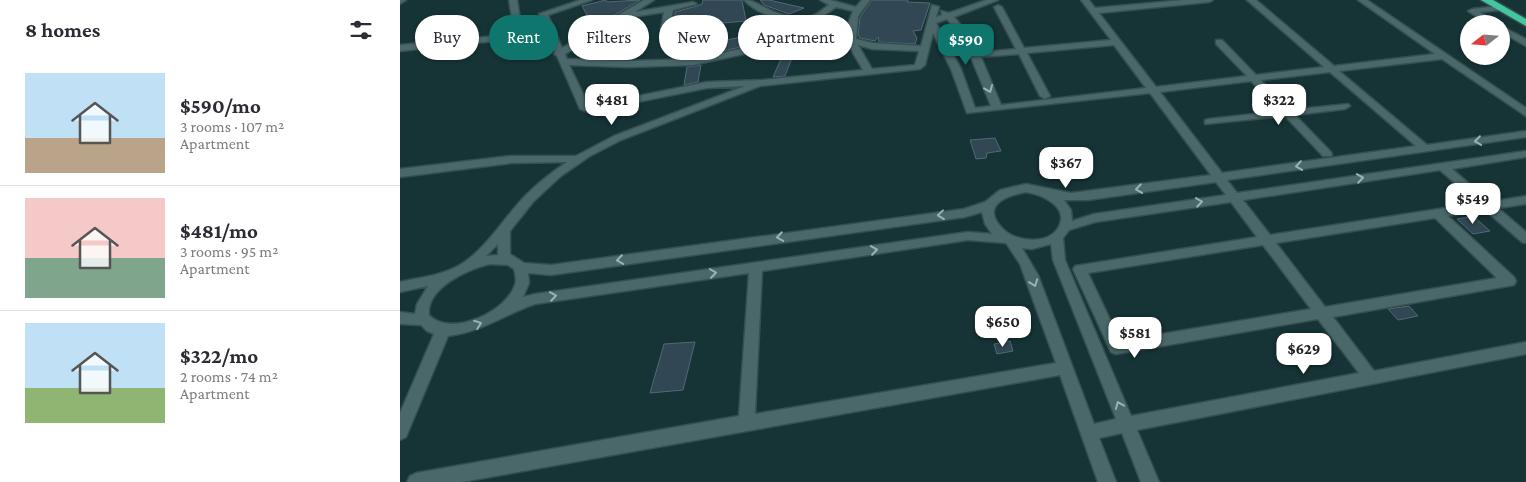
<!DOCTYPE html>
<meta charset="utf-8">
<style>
:root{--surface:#fff;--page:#f7f7f7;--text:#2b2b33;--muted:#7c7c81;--line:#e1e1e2;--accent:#0f766e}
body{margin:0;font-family:"Crimson Pro",serif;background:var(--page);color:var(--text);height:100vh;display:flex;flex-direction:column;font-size:19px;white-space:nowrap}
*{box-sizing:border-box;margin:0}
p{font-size:16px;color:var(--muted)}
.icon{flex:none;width:28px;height:28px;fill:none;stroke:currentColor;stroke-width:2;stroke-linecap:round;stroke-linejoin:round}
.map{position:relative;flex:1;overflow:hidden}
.drawer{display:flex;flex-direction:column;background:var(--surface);width:400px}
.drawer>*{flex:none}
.top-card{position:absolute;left:15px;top:15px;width:475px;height:45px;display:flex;gap:10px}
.needle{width:32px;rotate:253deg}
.tools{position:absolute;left:1060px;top:15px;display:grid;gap:10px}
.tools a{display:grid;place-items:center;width:50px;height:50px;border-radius:50%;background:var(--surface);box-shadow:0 1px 4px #0004;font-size:25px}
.price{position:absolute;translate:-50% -42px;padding:0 11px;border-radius:10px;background:#fff;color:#222;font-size:16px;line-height:32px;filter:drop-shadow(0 1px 2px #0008)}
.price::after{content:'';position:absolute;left:50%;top:30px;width:15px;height:11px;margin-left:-8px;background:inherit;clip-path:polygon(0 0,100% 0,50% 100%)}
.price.current{background:var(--accent);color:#fff}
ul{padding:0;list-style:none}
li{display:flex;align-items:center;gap:15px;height:125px;padding:0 25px}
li+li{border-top:1px solid var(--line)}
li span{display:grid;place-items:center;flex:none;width:140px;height:100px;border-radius:0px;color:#555}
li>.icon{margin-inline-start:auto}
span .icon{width:60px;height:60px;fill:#fffc;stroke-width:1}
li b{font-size:21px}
h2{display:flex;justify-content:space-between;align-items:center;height:60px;padding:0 25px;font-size:21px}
.tag{padding:0 18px;border-radius:22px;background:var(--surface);box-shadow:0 1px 4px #0004;font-size:18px;line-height:45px}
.tag.current{background:var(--accent);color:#fff}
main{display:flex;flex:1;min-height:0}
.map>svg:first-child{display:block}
.building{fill:#324754;stroke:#526876}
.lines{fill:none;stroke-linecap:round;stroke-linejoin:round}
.minor-casing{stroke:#364e4f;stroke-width:3}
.highway-casing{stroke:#364e4f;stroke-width:3}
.minor{fill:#4a686a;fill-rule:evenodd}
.highway{fill:#42c69d;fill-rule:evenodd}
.oneway{stroke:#9bb1b2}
</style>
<main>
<section class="drawer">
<h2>8 homes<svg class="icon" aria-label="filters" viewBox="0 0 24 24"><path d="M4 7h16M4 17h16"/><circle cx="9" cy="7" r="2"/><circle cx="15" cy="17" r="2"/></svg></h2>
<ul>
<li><span style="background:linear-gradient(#bfe0f5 65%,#b9a48a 0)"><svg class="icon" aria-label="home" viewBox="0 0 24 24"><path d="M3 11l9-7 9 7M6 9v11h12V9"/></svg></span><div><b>$590/mo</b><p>3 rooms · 107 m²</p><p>Apartment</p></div></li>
<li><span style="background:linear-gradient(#f6c9c9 60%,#7fa58c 0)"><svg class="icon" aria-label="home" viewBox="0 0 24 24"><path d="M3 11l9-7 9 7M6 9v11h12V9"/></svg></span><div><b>$481/mo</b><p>3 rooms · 95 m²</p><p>Apartment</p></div></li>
<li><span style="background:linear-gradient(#bfe0f5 65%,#8fb573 0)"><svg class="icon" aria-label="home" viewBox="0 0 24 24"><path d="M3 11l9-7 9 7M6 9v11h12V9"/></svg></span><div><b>$322/mo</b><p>2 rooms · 74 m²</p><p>Apartment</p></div></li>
</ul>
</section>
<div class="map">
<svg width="1126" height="482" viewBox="0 0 1126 482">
<rect width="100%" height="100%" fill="#163335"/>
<path class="building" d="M206,0l1,2 33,-2 -49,29 2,-3 -11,-20z
M303,0h39l4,21 -35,3v-3h-19l-1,5h-6v11l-12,1 2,-26 22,-6 5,-2z
M360,0h9l35,8 -15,6 -25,-9z
M472,0h36l-1,2 23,1 -9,27 -8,1 4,7 -2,6 -36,-2 -1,-5 -3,4 -15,-3 -2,-3 2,-18z
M227,20v13l-27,5 -2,8 -17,2z
M352,35l4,9 -53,11 -3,-10z
M392,58l-7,18 -12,1 8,-18z
M301,65l-3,17 -14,3 3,-18z
M595,138l6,13 -14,2 -1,5 -10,1 -6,-19z
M1073,216l17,15 -17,3 -16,-15z
M1009,306l9,10 -20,4 -10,-11z
M610,341l3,10 -16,3 -3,-10z
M295,342l-12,48 -33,3 14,-49z"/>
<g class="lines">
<g class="minor-casing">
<path id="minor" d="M0,0h6l-6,4z
M109,0h8l5,31 -10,8 -112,12v-6l107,-10 7,-5z
M180,0h12l-44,15 14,33 82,-48h10l-19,12 58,-10 4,2 -24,6 -4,19 -4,3 -4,-3 3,-17 -32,5 -3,-1 -64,38 2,5 62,2 64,-2 110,-23 2,-14c-21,-1 -46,-6 -61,-22 10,0 13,4 22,8 11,6 33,13 46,8 6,-2 12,-8 17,-11l-9,-5h10l26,7 6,-7h8l-12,16 -2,23 17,4 48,3 11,-41 7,2 -3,10 6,-2 -1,-4 8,2 37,-13h12l-44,17 12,14 14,24 4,-3 32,-3 -22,-42 4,-2 4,2 22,41 87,-8 -30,-40h8l6,8 89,-8h29l-4,2 -110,11 57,74 91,-11 -31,-32v-4h6l34,35 68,-8 -77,-67h9l78,66 101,-12 -77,-54h9l159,108v8l-84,-57 -103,12 88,74 99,-14v6l-299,43 10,13 289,-42v6l-74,12 38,33 36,-6v8l-28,4 28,24v11l-4,-1 -37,-32 -37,6 66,61 2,4 -2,4 -181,32 41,54 152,-29v12l-389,76 22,52h-18l-19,-49 -23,5 17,44h-18l-38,-107 -598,107h-55l3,-6 6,-3 323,-57 10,-143 -214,31c-32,11 -53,28 -87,32l-42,101 -6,3v-27l34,-79 -7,-3 -6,-6 -21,-1v-12l15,2 2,-10 11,-18 -28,6v-10c22,-5 47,-7 66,-21 23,-17 39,-44 59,-65 13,-13 27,-24 42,-34l-56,1 -111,14v-8l111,-13h65l38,-20 131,-50 -38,2 -119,24 -8,-3 -23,-53 -3,-2 1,-2 -16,-38zM436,7l17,4 -5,13v12h-36l1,-13zM547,19l18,24 26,63 -16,2 -14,-39 -25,-46zM533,33l18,36 16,44 183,-20 61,82 -140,18 -45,-9 -26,6 -15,12 -21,7 -413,56 -27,-2 -14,-9v-23l23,-29 28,-26 29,-20 31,-16 139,-54 160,-17 5,-4zM404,41h12v5l-8,6 4,3 11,-6 2,-8 24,1 4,11 10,17 -101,10 -55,2 -118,24 -20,-41 60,2 64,-2zM458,45l14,4 47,2 -4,14 -43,4zM714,45l32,43 -145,17 -20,-48 38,-3 21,42 5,3 5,-3 -23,-43zM930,72l86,74 -194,27 -62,-81 91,-11 29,30 -71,8 -4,1v4l80,-8 38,40h8l1,-2 -1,-2 -36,-37 50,-6 5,-3 -2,-2 -58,6 -29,-30zM1040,170l38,33 -208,32 -27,-35zM816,182l10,13 -132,19 -22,7 -1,-11 -7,-10h24zM626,192c15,2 45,15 32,36 -10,17 -42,14 -55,1 -23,-23 2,-33 23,-37zM831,202l26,35 -182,29 -2,3 38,83 5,2 202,-35 41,54 -228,43 -66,-156 -2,-22 6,-8 26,-8zM582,212l3,12 7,10 -24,-2 -433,62 -12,3 6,-14 -1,-10 23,2 414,-58zM1035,218l62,60 -172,29 -49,-64zM568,240l38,3 14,21 36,99 -301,51 7,-143zM98,244v11l-12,1zM651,244l2,16 63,159 -22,5 -56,-149 -16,-27 10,1zM863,245l48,64 -191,32 -32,-68zM90,264l18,1 6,4c1,5 3,11 1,16 -9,27 -64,53 -86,30 -3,-27 39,-46 61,-51z
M1099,6h3v4l-22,2 18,12h-10l-20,-13 4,-2z
M1101,26l25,13v7l-25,-14z"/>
</g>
<g class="highway-casing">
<path id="highway" d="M1081,0h12l33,19v7z"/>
</g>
<use href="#minor" class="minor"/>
<use href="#highway" class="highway"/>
</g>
<defs><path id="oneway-chevron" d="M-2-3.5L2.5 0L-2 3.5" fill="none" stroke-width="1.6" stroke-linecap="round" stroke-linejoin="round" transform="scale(1.25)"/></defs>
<g class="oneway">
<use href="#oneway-chevron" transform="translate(589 89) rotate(68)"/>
<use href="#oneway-chevron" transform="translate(1078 141) rotate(172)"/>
<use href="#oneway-chevron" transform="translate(899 166) rotate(172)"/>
<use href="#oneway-chevron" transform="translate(960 178) rotate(-9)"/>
<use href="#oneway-chevron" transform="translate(739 189) rotate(172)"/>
<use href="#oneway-chevron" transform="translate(799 202) rotate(-8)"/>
<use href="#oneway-chevron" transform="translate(541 215) rotate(174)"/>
<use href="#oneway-chevron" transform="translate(380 237) rotate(171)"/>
<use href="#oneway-chevron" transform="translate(474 250) rotate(-8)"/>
<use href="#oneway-chevron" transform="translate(220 260) rotate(172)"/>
<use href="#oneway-chevron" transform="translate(313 273) rotate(-8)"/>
<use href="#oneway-chevron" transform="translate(634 283) rotate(70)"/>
<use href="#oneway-chevron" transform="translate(153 296) rotate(-8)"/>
<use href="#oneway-chevron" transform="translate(78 324) rotate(-21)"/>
<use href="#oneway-chevron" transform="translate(719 405) rotate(-112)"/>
</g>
</svg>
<div class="tools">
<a><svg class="needle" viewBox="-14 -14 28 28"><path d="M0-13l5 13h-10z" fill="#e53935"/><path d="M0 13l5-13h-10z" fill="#7c7c81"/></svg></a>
</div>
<b class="price current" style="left:566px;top:66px">$590</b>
<b class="price" style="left:212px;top:126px">$481</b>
<b class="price" style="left:879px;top:126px">$322</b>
<b class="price" style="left:666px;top:189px">$367</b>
<b class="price" style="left:1073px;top:225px">$549</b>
<b class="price" style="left:603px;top:348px">$650</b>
<b class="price" style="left:735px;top:359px">$581</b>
<b class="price" style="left:904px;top:375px">$629</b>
<div class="top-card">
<a class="tag">Buy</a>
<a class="tag current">Rent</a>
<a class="tag">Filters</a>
<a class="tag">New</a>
<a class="tag">Apartment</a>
</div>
</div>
</main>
